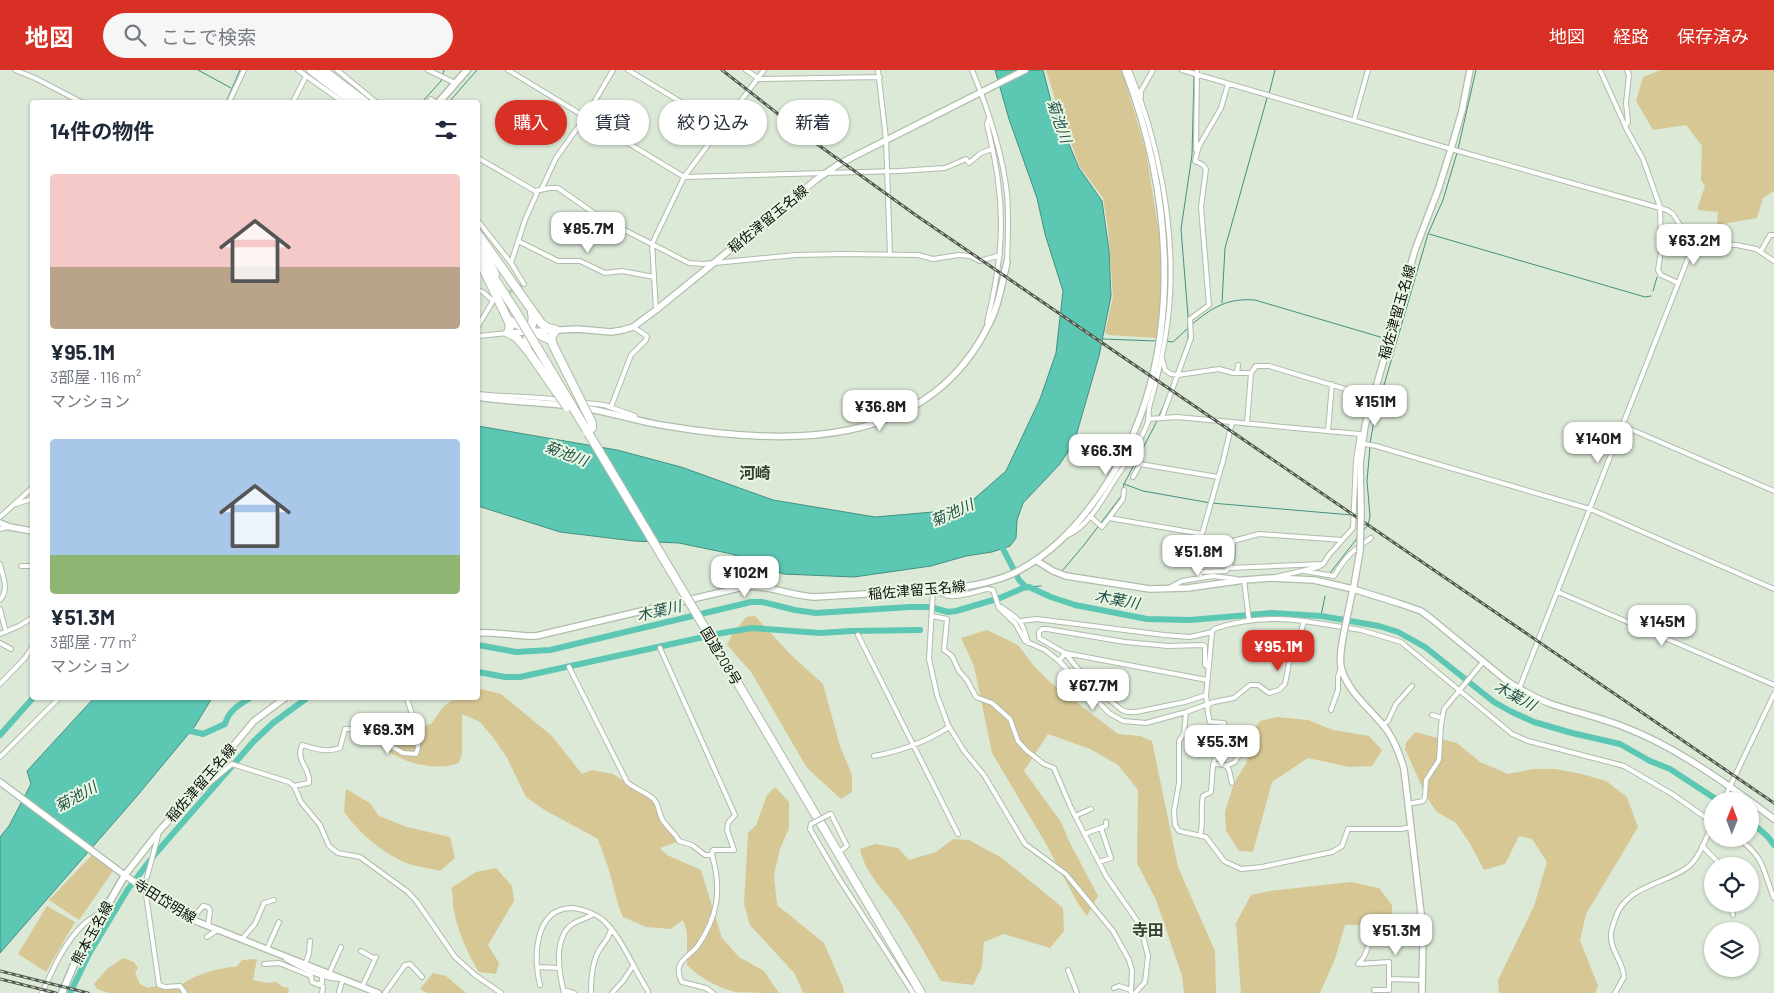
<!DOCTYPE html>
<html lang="ja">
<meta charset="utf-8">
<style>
:root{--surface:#fff;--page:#f6f6f7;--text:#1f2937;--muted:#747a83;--accent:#d93025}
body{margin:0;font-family:Barlow,"Noto Sans JP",sans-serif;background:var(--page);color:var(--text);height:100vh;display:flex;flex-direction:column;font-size:19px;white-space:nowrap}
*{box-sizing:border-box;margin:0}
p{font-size:16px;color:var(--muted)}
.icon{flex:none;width:28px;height:28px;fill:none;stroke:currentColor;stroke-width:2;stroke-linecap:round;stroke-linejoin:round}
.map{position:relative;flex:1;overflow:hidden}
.details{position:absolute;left:30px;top:30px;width:450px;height:600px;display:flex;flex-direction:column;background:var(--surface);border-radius:5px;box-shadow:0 1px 4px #0004}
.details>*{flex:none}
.hud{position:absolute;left:495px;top:30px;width:475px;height:45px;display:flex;gap:10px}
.needle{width:32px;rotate:1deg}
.fabs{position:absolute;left:1704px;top:722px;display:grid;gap:10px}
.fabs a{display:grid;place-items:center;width:55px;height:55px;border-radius:50%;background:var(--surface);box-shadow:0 1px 4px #0004;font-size:25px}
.price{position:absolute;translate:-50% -42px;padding:0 11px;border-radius:10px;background:#fff;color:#222;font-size:16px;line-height:32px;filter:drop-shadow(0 1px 2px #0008)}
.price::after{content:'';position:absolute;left:50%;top:30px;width:15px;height:11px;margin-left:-8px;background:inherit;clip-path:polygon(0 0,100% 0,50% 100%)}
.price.active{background:var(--accent);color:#fff}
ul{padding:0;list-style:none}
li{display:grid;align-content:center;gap:10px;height:265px;padding:0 20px}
li span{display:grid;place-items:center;height:155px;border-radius:5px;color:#555}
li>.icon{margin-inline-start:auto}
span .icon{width:90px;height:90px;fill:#fffc;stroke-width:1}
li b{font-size:21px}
h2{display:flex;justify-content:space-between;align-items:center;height:60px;padding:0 20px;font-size:21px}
.pill{padding:0 18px;border-radius:22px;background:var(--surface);box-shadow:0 1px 4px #0004;font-size:18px;line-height:45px}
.pill.active{background:var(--accent);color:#fff}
header{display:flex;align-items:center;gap:30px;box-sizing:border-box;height:70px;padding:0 25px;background:var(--accent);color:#fff}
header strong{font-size:24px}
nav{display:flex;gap:28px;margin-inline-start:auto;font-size:18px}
.search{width:350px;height:45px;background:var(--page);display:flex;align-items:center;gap:12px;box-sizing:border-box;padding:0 18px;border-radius:28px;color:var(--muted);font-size:19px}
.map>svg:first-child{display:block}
.green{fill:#d7c795}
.water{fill:#5cc7b3;stroke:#449080}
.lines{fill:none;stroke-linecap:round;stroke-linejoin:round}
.stream{stroke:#449080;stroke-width:1}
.river{stroke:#5cc7b3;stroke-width:6}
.street-tunnel{stroke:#bdc8b8;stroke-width:4;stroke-dasharray:4 2;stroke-linecap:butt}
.street-casing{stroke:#b0bcab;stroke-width:6}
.secondary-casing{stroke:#b0bcab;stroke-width:8}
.primary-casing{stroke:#b0bcab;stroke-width:9}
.highway-casing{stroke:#b0bcab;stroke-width:10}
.street{stroke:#fff;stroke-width:4}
.secondary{stroke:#fff;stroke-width:5.5}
.primary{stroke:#fff;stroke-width:6}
.highway{stroke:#fff;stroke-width:8}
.rail-casing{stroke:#52594f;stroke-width:3}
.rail{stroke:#eaf6e4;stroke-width:1;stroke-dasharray:4;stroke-linecap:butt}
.street-bridge-casing{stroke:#b0bcab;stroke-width:6;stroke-linecap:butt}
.secondary-bridge-casing{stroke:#b0bcab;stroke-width:8;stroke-linecap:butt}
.highway-bridge-casing{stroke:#b0bcab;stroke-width:10;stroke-linecap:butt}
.street-bridge{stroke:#fff;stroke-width:4}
.secondary-bridge{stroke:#fff;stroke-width:5.5}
.highway-bridge{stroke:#fff;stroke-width:8}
.labels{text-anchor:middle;stroke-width:4;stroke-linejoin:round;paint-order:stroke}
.street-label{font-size:14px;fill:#0b0f09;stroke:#eaf6e4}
.water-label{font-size:15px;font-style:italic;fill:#225148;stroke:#eaf6e4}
.quarter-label{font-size:16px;font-weight:bold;fill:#374132;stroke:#eaf6e4}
</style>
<header>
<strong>地図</strong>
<div class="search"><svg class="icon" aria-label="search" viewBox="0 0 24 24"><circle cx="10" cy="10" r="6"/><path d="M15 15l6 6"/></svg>ここで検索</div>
<nav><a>地図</a><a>経路</a><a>保存済み</a></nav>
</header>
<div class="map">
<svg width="1774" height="923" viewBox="0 0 1774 923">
<rect width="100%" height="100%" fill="#dce9d7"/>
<path class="green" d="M1046,0h76l24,82 13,81 3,43 -5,62 -49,-3 -3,-2 8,-37 -5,-68 -5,-30 -23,-31 -24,-65z
M1661,0h113v121l-11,7 -6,20 -40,7 1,-13 -21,-2 8,-24 -4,-6 1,-34 -16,-21 -33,5 -17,-29 7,-24z
M755,546l34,37 34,31 17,62 12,29v17l-11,7 -34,-31 -56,-96 -24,-27 5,-10 14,-18z
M987,560l31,15 16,21 16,16 68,52 22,2 12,5 26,126 37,84 1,42h-32l-2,-17 -26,-76 -19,-37 1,-73 -20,-25 -28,-16 -42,-15 -24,37 37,51 8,19 29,55 -11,20 -10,-14 -31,-58 -54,-91 -18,-87 -13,-28z
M481,619l20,5 51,42 30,38 10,-4 21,4 44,28 5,16 17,23 -19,7 7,7 34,15 21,68 17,19 25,14 15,22c-12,0 -33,0 -44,-1 -18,-5 -35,-14 -48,-27v-32l-4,-13 -12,9 -25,-2 -23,-10c-6,-13 -8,-26 -12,-39 -3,-14 -9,-26 -13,-39l-55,-30 -17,-12 -19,-39 -14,-21 -13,-15 -18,-8v40l-3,9c-24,9 -58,0 -78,-17l-3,-17 4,-3 18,9 31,-11 13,-18 12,-8h22v-8z
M1277,647l31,3 25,10 36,6 13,14 -10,16 -23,1 -41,-9 -36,24 -19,70 -14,-1 -13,-20 -1,-19 9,-29 13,-21 4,-29 9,-12z
M1415,662l42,11 23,19 28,12 25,-5h23l26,5 24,7 21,16 11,30 -52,87 -6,26 18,46 -3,7h-96l-1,-13 36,-74 13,-44 -15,-23 -13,-3 -14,28 -21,6 -15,-28 -13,-19 -19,-11 -10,-14 -22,-49 1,-6z
M775,717l14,15v26l-9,21 -6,26 3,30 47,38 19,44 1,6h-41l-8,-19 -45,-49 -6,-21 4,-71 8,-8 11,-30z
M346,719l24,14 9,13 28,11 43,10 5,21 -15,13c-10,-3 -22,-4 -31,-7 -26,-10 -49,-30 -65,-52z
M953,769l16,1 33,18 61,50 1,23 -14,17 -46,-14 -20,8 -2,25 -9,18 -32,-4c-13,-22 -26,-46 -40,-67 -15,-22 -35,-38 -41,-65l15,-5 23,4 11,12 27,-8z
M92,785l21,16 -34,49 -30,-20z
M496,798l16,18 2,15 -26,44 11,18 -3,11 -17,-2c-10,-15 -22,-43 -25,-61 -2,-8 0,-15 -3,-23l25,-16z
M1351,812l28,6 13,17 -1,31 -24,-11h-22l-10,34 -15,34h-79l-5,-70 15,-28 19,-4z
M47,836l28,16 -29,50 -28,-18z
M123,888l11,4 4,6 -3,5 5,11 8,4 11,-3 21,1c11,-10 42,-20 56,-19l6,-7 15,-1 -4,21 14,3 9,-1 7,5h4l2,3 -1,3h-179l-12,-4 -3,-5 13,-15z
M433,903l13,3 20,17h-39l-7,-4z"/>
<path class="water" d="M995,0h48l8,31 28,67 23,33 7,49 2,46 -12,60 -25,87 -15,22 -36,38 -6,17 -1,18 -6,8 -18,6 -26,4 -35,10 -77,11 -71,-3 -51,-20 -53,-11 -45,-2 -74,-9 -82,-26v-80l139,24 64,17 92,33 102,17 58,-5 41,-13 32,-28 34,-72 16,-46 7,-62 -18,-57 -8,-36 -28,-79z
M94,628h118l-17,28 -58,70 -137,157v-116l9,-11 22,-42 -4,-13z"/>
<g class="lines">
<path class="stream" d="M198,0l33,18
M1269,24l6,-24
M226,32l14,-32
M422,32l19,-21 3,-11
M449,32l28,-32
M1458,79l18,-79
M1429,164l216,63 6,-1
M1653,221l4,-14
M1222,233l3,-55 42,-150
M1191,255c22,-18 36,-27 64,-25l132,39
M1103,269l53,2
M1165,271l8,1 14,-13
M1176,303l12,-34v-23l-7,-87 11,-74 2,-79
M1370,373l5,-27 53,-182 15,-34 14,-47
M1124,414l19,7 68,12 141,12
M1123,419l1,-5 30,-57 13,-29
M1363,461l5,-6 2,-9 -3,-35 3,-34
M1062,501l22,-26 38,-50
M1330,503l29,-37
M1026,517l15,-1
M1321,546l4,-20
M68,918l7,-17 32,-58"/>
<path class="river" d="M1000,473l19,37 7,7
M478,575l38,7 34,-2 201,-48h11l33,8 21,3 94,-6h20l18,5 8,-1 44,-13 23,-10 6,-1 22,10 24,8 72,14 43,1 82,-7 49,3 58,10 19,6 27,15 69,55 16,9 24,11 38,11 48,11 30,17 20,8 49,32
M478,602l27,5h15l202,-44 30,-5 68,5 32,-2 68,-1
M182,659l21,5 22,-10c4,-14 14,-19 25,-26
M0,665l33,-37
M1750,751l18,16 6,8
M70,923l19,-39 39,-65 28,-36 98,-112 19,-18 34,-25"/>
<path class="street-tunnel" d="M504,225l20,-11
M146,820l1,-13"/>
<g class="street-casing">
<path id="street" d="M15,0l20,8 46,24
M298,0l45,32
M337,0l39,32
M428,0l27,13
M508,0l176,107 215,-6 46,-3 21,-9 3,4 12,-10 11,-4
M628,0l94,57
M746,0l12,8
M878,0l8,69 4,116
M972,0c16,39 30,80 35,123 2,23 1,46 0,69
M1182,0l269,79 216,61 6,4 14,22 7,7 9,2h34l19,4 18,12
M1600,0l27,60 16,29 17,48 1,44 -3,19 3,5 17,8
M757,9l123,-2
M1141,27v-6l12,-21
M229,32l15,-32
M293,32l13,-26
M428,32l3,-3 4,3
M1354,50l14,-50
M1625,56l3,-4 -2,-19 3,-28 -2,-5
M1196,80l1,-80
M478,88l57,33 14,-3h9l43,30 88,45 15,1 92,-9 47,-1 75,1 15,4 26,-4 11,1 10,5 20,-6
M541,120l15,-32 30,-42 27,-46
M478,151l33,42 13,21
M518,171l40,20h22l25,12 17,-2 32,6
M1761,181l9,-16h4
M511,193l14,-43 12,-27 -2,-2
M478,220l5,2 10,9 -15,25
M656,240l-4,-66 32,-67 80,-107
M987,252c12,-48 18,-92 11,-141 -2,-19 -7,-38 -11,-57l2,-6
M478,266l30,-3
M1162,288l3,12 6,4 7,1 41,-6 14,4h18
M1237,303l1,-8
M478,324c28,3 56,2 84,6
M569,331l35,4 31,11
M611,337l20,-52 15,-15 1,-4 -14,-9
M1162,347l29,-79 -1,-19 19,-14 -8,-98 5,-38 -3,-4 -8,-4 4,-15 22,-38 7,-24
M1148,349l29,-2 183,17 -4,26 -3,68 -24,27 -6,9 -5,3 -42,10
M1247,354l4,-51 5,-7h13l103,31
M1623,356l151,65
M1328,361l4,-47
M1359,373l17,3 214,63 184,80
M1133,407l7,-13 78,13
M16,434l16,-5
M1090,446l12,11 21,-28 1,-9
M0,447l32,-29
M1109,448l93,16
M0,459l8,-2
M1068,465c21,-9 35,-37 48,-57 11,-17 25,-36 32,-56 1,-5 0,-12 2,-18 10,-35 18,-72 20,-108 4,-74 -12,-158 -41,-226
M0,494c2,11 10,25 0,36
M21,496h11
M1229,498l92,-4
M1304,501l30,5c13,-21 18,-25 37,-38
M1200,502l26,-1c8,-9 7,-19 7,-30l26,-7 83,6
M1200,508l13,-2 24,3
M1244,510l5,41
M1169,518l13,-7 18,-3 -1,-22 3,-22 21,-73 9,-38
M937,520c11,13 36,2 50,-1l6,1 6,18 16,15 10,18 20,9 14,11 50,52 14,8 23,2 40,-11 28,-10 20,-4 16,-13h8l11,8 10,-3 6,-6 4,-21 7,-14 8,-28c-30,-4 -62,-2 -90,8l-2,3 -6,64c2,9 1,17 4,26l14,1v11l-11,31 -2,27 -8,4c-3,14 1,26 -3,39
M933,521l-4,68 8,36 11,30 16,26 20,24 41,69 41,30 47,57 16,29 3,10 -1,23
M1558,522l216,93
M999,537h2c18,12 22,14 27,36
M0,539l6,23
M932,546l15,3 -3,31 8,6 7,15 8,9 9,17 16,6 18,16 8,22 8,9 18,14 10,4 17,40 35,68 34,49 8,31 -3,26 -10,11
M1021,551l16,-2 127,16 26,2 22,-5
M1304,551l57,9 40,12 111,92 16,7 96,25 48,28 40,28
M0,564l19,-8 13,-8
M858,565l100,199
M0,573l11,6
M660,578l75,167 -7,8 -1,7 7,20h-21l-1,5
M1059,591l6,-8 142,27
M569,597l58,115c8,7 16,9 24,15 8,5 7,14 11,22 4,8 13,13 17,22l13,4 13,10h7
M0,614l25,-26 7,-11
M1519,619l175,-446
M1206,625l-21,7 -49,10h-8l-6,-2 -30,-24 -27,-33 -26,-15v-6l3,-3h5l78,13 43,4 34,-1 3,1v19l4,2
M1331,640l7,-20v-13l3,-9
M1186,642l-2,21 -5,8v42l-5,28 1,14 4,6 27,6 18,24 17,8 21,-2 70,-15 10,-6 6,-17h53l10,-2
M1432,645l10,3
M1383,655l5,-4 8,-17 16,-18
M874,686c27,-5 52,-14 75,-29
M0,687l59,-59
M1214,694c18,0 14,5 18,19
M1226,696l9,-4 4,-7
M294,716l15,-3c2,-15 -14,-21 -7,-38 14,4 24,8 38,3l5,-19h7l4,2 8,-1 39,23 13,1c7,-14 -5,-41 -9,-56
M194,726l38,-32 57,18 5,4 7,16 19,23 9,21 9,7 22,4 48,35 9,10 38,55 20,18 26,18
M1723,731l51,-107
M1408,734l15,-3 2,-4 1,-17 13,-20 2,-35 3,-16 39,-47
M830,744h1l16,32 -9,7
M1075,746l16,-7
M811,754l-1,5 28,48 75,116
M1084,764l22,-8v-4
M1739,769c27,20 23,31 35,59
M1702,776l20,20
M712,785c10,35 6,62 -15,92 -5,6 -16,12 -18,20 -1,6 0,10 3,15l24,6 7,5
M1099,792l12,-4 -10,-30
M147,807l11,-41
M146,825l13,90 6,2 15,-1 5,7
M1731,834l2,11
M192,849l11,-13 5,1 2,3 -2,16
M1373,864l-9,23 -6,7 31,-2v17l33,1
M207,867l10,-7
M242,869l13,-15 9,-21 10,-3
M267,879l12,-27
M361,881l14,8
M286,889c16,9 38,21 57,20l-4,13
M264,894l15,-1 32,13 1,6 7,3 3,-2v-8
M305,894l4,-10 1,-13
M537,897l22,1
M1068,900l9,23
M329,904l12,-27
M320,913l3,4 -1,6
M540,915c-7,-26 -6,-76 31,-77 9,0 25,6 32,12 20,19 30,48 45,71v2
M362,917l14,-30
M1114,918l5,-2 12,4
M563,920l11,3
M1374,920h15v-11
M42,923c11,-24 22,-50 41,-68 6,-6 13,-9 19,-14
M385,923l20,-28 5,-1 12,13
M564,923c-5,-20 -11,-53 7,-68 6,-4 15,-7 21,-10
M591,923c0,-13 1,-33 9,-44 4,-7 10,-11 11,-21
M612,923l11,-12 10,-15
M1615,923l9,-16c-1,-16 -14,-26 -13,-43 0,-5 3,-10 4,-15 11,-34 49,-34 73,-52 12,-10 18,-29 24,-43"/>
</g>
<g class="secondary-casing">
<path id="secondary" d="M509,263l68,-4 34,3 12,-2 10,-3 23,-17 161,-131 22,-15 186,-94
M478,327c37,6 75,5 112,12 26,5 51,13 77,17 120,20 261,24 322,-102 10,-19 13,-41 18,-62
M1361,442l-1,-49 5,-37 50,-176 23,-60 13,-41 11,-38 8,-41
M0,453l10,4 22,4
M1037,491l16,10 13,5 84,13 38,-1 56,-8 27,-2 43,2 39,9 45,14 23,8 7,5 79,65c14,9 28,17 44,23 24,8 50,14 73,23 45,17 87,46 126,74
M1353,521l7,-40
M1344,562c-2,11 -5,23 -3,35 6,25 31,43 46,63 8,12 13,25 17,39l19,161 -1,63
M478,563c19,-2 38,4 58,3l207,-49c25,-3 47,9 72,10 28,-2 56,-3 84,-5 38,-2 78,-3 113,-18 37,-18 63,-45 87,-79 87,-124 78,-288 26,-425
M0,712l119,89 57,40 22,11 180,71
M1750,731l24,18
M125,805l35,-45 28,-30 66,-79 31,-23"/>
</g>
<g class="primary-casing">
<path id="primary" d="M439,32l28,-32
M62,923l14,-33 49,-85"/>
</g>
<g class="highway-casing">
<path id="highway" d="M311,0l42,32
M323,0l42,32
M478,164l63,89 7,5 8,2 -5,7 2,8
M478,172l17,32
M478,188l30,62 2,6 -2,7 8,4 12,14
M489,200l27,42
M508,250l43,20
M527,279c-3,-14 9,-22 5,-36
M730,600l191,323"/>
</g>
<use href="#street" class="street"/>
<use href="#secondary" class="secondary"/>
<use href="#primary" class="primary"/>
<use href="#highway" class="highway"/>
<g class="rail-casing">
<path id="rail" d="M722,0l88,69 107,77 857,587
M0,901l88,22
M0,909l56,14"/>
</g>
<use href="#rail" class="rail"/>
<g class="street-bridge-casing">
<path id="street-bridge" d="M811,754l19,-10"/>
</g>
<g class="secondary-bridge-casing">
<path id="secondary-bridge" d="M1360,481l1,-39
M1344,562l8,-39"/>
</g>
<g class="highway-bridge-casing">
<path id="highway-bridge" d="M516,242l214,358
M553,275l39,78v5l-5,4
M528,281l39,56"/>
</g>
<use href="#street-bridge" class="street-bridge"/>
<use href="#secondary-bridge" class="secondary-bridge"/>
<use href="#highway-bridge" class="highway-bridge"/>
</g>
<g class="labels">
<g class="street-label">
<text transform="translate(768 149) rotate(-39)" y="5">稲佐津留玉名線</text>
<text transform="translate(1397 242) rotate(-74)" y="5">稲佐津留玉名線</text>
<text transform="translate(917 520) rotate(-5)" y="5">稲佐津留玉名線</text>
<text transform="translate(721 586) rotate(59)" y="5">国道208号</text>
<text transform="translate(201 713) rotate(-49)" y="5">稲佐津留玉名線</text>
<text transform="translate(165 831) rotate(32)" y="5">寺田岱明線</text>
<text transform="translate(92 863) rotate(-61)" y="5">熊本玉名線</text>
</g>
<g class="water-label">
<text transform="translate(1059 51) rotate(71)" y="5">菊池川</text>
<text transform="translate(566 384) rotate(21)" y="5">菊池川</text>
<text transform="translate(952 443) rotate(-24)" y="5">菊池川</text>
<text transform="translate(1117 530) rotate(11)" y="5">木葉川</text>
<text transform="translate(659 541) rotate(-13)" y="5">木葉川</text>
<text transform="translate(1515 626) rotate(29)" y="5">木葉川</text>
<text transform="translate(76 727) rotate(-29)" y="5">菊池川</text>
</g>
<g class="quarter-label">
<text x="755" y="409">河崎</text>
<text x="1148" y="866">寺田</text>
</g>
</g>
</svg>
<div class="fabs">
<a><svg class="needle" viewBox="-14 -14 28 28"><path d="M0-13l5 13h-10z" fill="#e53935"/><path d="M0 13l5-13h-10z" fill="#747a83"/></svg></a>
<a><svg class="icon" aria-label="locate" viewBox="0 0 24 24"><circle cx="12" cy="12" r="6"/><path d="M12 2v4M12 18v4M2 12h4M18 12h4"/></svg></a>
<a><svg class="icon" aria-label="layers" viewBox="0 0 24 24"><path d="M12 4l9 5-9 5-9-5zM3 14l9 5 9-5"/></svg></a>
</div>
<b class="price" style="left:588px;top:184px">¥85.7M</b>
<b class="price" style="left:1694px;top:196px">¥63.2M</b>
<b class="price" style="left:1375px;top:357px">¥151M</b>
<b class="price" style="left:880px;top:362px">¥36.8M</b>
<b class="price" style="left:1598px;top:394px">¥140M</b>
<b class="price" style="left:1106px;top:406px">¥66.3M</b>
<b class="price" style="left:1198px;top:507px">¥51.8M</b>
<b class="price" style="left:745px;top:528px">¥102M</b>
<b class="price" style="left:1662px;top:577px">¥145M</b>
<b class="price active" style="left:1278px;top:602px">¥95.1M</b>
<b class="price" style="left:1093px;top:641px">¥67.7M</b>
<b class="price" style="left:388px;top:685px">¥69.3M</b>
<b class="price" style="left:1222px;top:697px">¥55.3M</b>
<b class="price" style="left:1396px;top:886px">¥51.3M</b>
<div class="hud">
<a class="pill active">購入</a>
<a class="pill">賃貸</a>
<a class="pill">絞り込み</a>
<a class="pill">新着</a>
</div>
<section class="details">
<h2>14件の物件<svg class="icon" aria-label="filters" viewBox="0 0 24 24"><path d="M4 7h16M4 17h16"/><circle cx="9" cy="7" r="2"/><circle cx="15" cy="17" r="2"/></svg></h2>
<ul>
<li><span style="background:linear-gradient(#f6c9c9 60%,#b9a48a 0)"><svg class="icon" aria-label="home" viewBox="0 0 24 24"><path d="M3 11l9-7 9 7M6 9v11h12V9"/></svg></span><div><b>¥95.1M</b><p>3部屋 · 116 m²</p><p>マンション</p></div></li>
<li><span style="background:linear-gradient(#a9c7e8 75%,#8fb573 0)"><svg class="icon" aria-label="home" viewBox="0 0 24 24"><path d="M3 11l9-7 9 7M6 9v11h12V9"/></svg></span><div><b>¥51.3M</b><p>3部屋 · 77 m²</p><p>マンション</p></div></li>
</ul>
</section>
</div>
